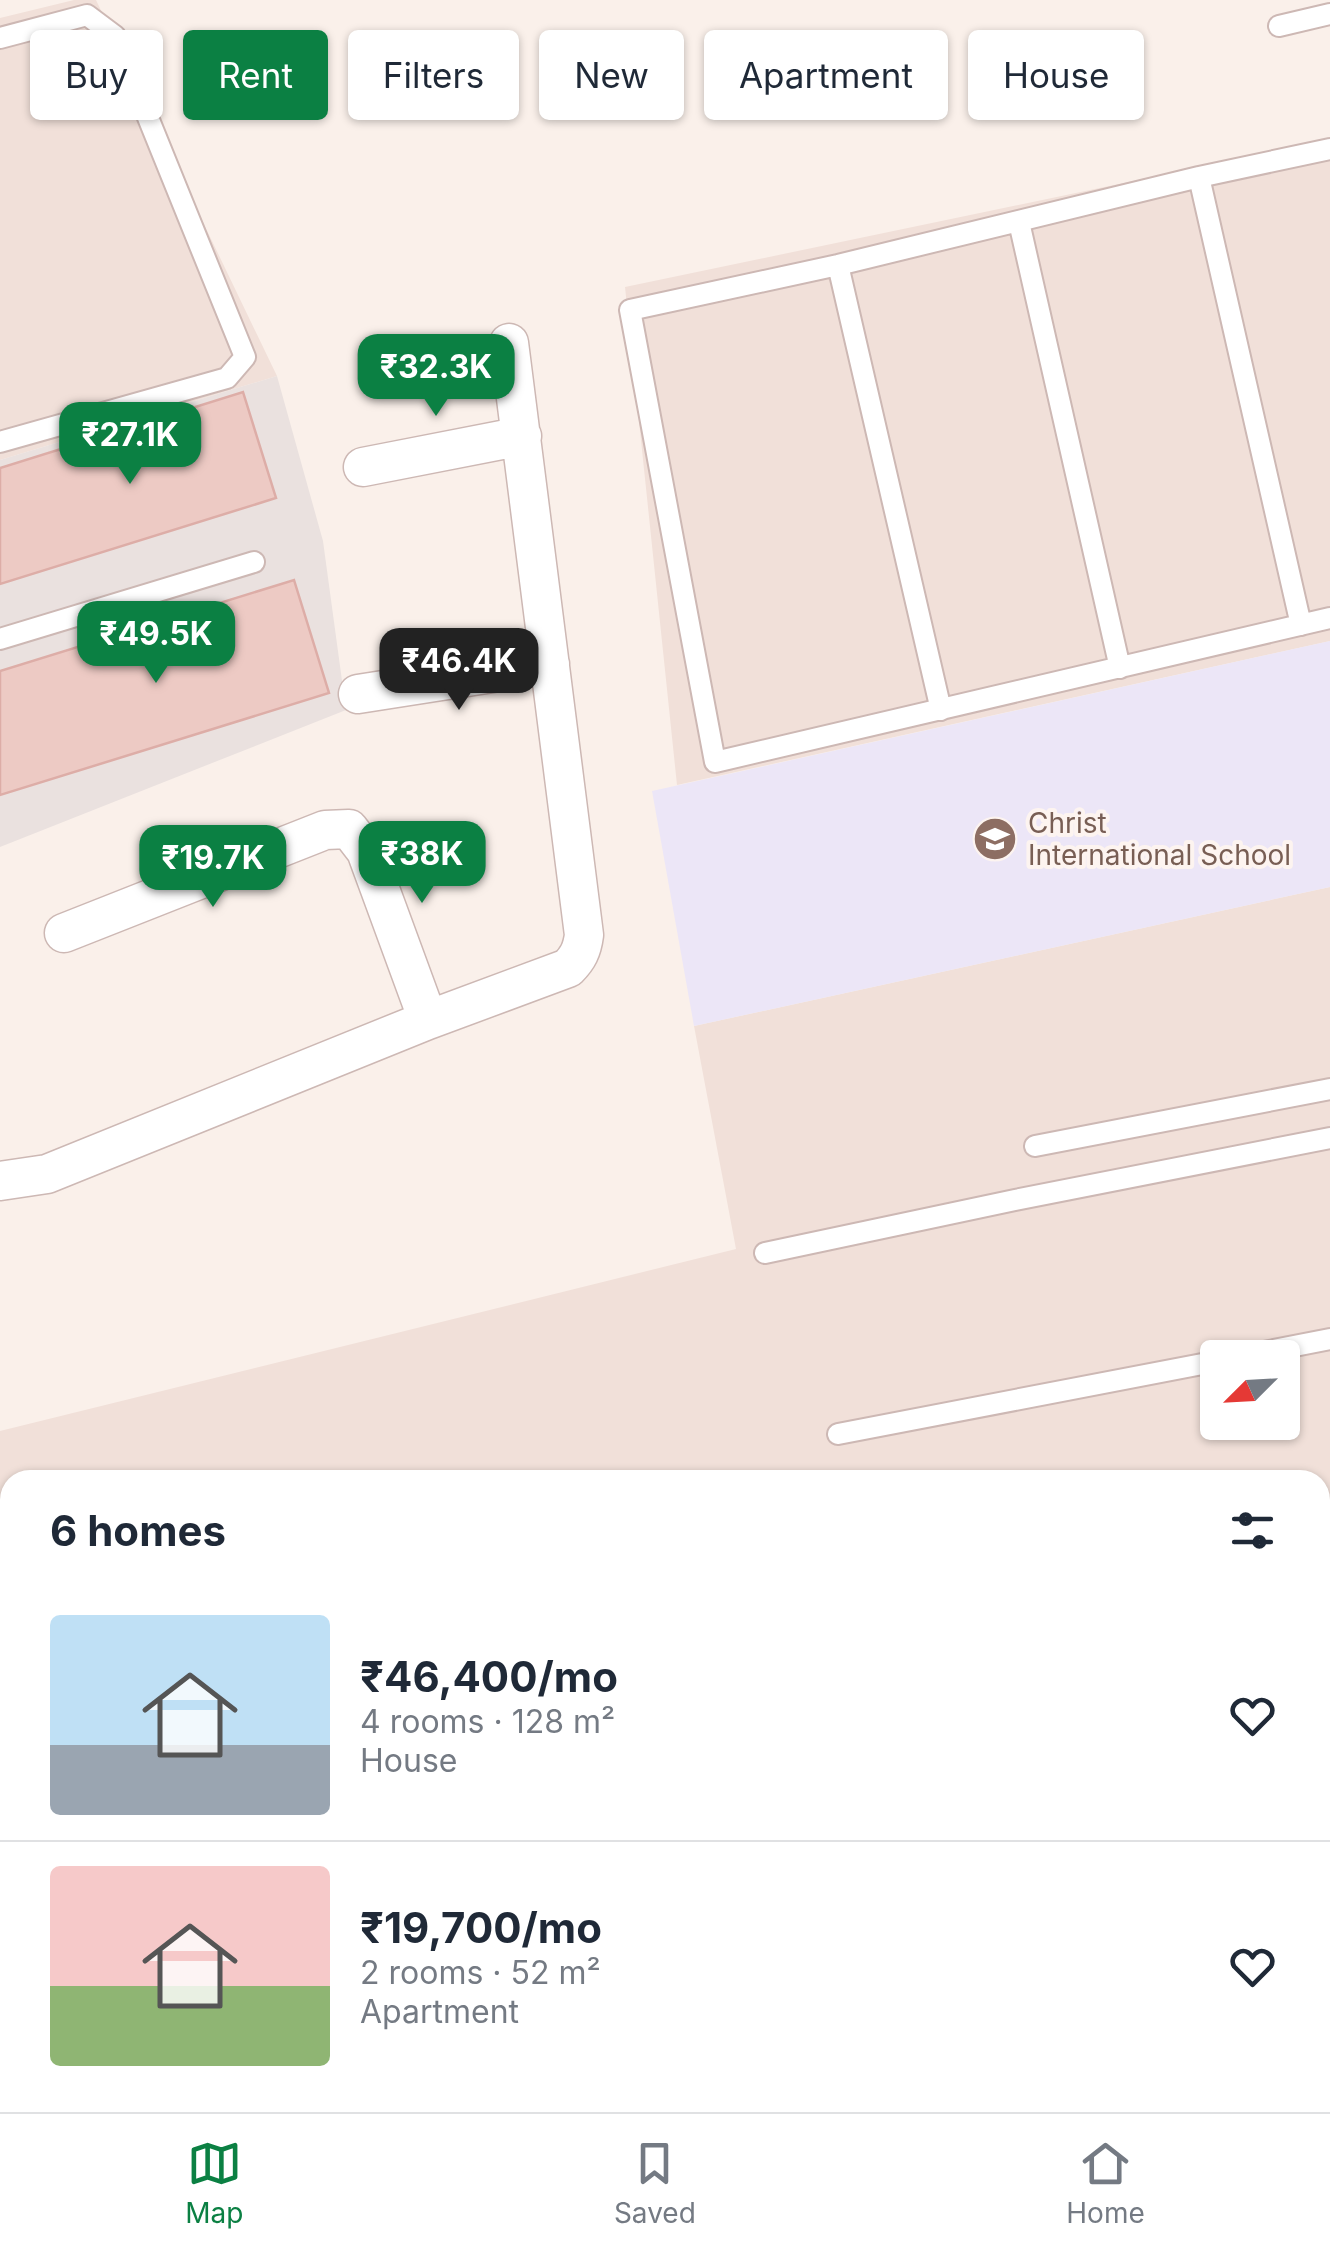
<!DOCTYPE html>
<meta charset="utf-8">
<style>
:root{--surface:#fff;--page:#f2f2f3;--text:#1f2937;--muted:#747a83;--line:#e0e1e3;--accent:#0b8043}
body{margin:0;font-family:Inter,sans-serif;background:var(--page);color:var(--text);height:100vh;display:flex;flex-direction:column;font-size:38px;white-space:nowrap}
*{box-sizing:border-box;margin:0}
p{font-size:32px;color:var(--muted)}
.icon{flex:none;width:55px;height:55px;fill:none;stroke:currentColor;stroke-width:2;stroke-linecap:round;stroke-linejoin:round}
.map{position:relative;flex:1;overflow:hidden}
.drawer{position:absolute;left:0px;top:1470px;width:1330px;height:642px;display:flex;flex-direction:column;background:var(--surface);border-radius:30px 30px 0 0;box-shadow:0 2px 8px #0004}
.drawer>*{flex:none}
.banner{position:absolute;left:30px;top:30px;width:1270px;height:90px;display:flex;gap:20px}
.needle{width:65px;rotate:246deg}
.controls{position:absolute;left:1200px;top:1340px;display:grid;gap:20px}
.controls a{display:grid;place-items:center;width:100px;height:100px;border-radius:10px;background:var(--surface);box-shadow:0 2px 8px #0004;font-size:50px}
.price{position:absolute;translate:-50% -85px;padding:0 22px;border-radius:20px;background:var(--accent);color:#fff;font-size:32px;line-height:65px;filter:drop-shadow(0 2px 5px #0008)}
.price::after{content:'';position:absolute;left:50%;top:60px;width:30px;height:22px;margin-left:-15px;background:inherit;clip-path:polygon(0 0,100% 0,50% 100%)}
.price.on{background:#222;color:#fff}
ul{padding:0;list-style:none}
li{display:flex;align-items:center;gap:30px;height:250px;padding:0 50px}
li+li{border-top:2px solid var(--line)}
li span{display:grid;place-items:center;flex:none;width:280px;height:200px;border-radius:10px;color:#555}
li>.icon{margin-inline-start:auto}
span .icon{width:120px;height:120px;fill:#fffc;stroke-width:1}
li b{font-size:42px}
h2{display:flex;justify-content:space-between;align-items:center;height:120px;padding:0 50px;font-size:42px}
.chip{padding:0 35px;border-radius:10px;background:var(--surface);box-shadow:0 2px 8px #0004;font-size:35px;line-height:90px}
.chip.on{background:var(--accent);color:#fff}
.tabs{display:flex;justify-content:space-around;align-items:center;height:140px;border-top:2px solid var(--line);background:var(--surface);font-size:28px;color:var(--muted)}
.tabs a{display:grid;justify-items:center;gap:5px}
.tabs .on{color:var(--accent)}
.map>svg:first-child{display:block}
.residential{fill:#f1e0d9;fill-rule:evenodd}
.industrial{fill:#eae1df}
.education{fill:#ece6f7}
.building{fill:#edcac4;stroke:#ddada7;stroke-width:2.5}
.lines{fill:none;stroke-linecap:round;stroke-linejoin:round}
.service-casing{stroke:#cdb8b4;stroke-width:24}
.minor-casing{stroke:#cdb8b4;stroke-width:41}
.service{stroke:#fff;stroke-width:20}
.minor{stroke:#fff;stroke-width:38}
.labels{text-anchor:middle;stroke-width:8;stroke-linejoin:round;paint-order:stroke}
.education-label{font-size:28px;fill:#785e54;stroke:#fdf4f0;text-anchor:start}
</style>
<div class="map">
<svg width="1330" height="2112" viewBox="0 0 1330 2112">
<rect width="100%" height="100%" fill="#faf0ea"/>
<path class="residential" d="M74,0h22l181,376 -277,84v-442z
M1330,140v501l-653,144 -52,-498z
M1330,887v704h-10v-111h-1310v315l-10,-22v-342l736,-182 -42,-223zM1218,1358h64v64h-64z"/>
<path class="industrial" d="M277,376l46,165 23,169 -346,137v-387z"/>
<path class="education" d="M1330,641v246l-636,139 -42,-235z"/>
<path class="building" d="M243,392l33,106 -276,86v-116z
M294,580l35,113 -329,102v-124z
M1248,2102h54l3,10h-55z"/>
<g class="lines">
<g class="service-casing">
<path id="service" d="M1279,26l51,-12
M0,38l87,-23 28,21 130,321 -18,21 -227,64
M1330,149l-131,28 -361,88 -208,45 85,452 615,-144
M1199,177l102,448
M1019,222l101,446
M838,265l103,445
M0,639l254,-77
M1035,1146l295,-57
M765,1253l250,-53 315,-62
M1233,1358l97,-19
M838,1434l380,-73"/>
</g>
<g class="minor-casing">
<path id="minor" d="M363,467l159,-31
M358,694l192,-30
M64,933l261,-103 24,-1 17,22 62,169
M0,1181l47,-7 381,-154 140,-52c10,-10 14,-18 16,-33l-75,-592
M0,1858l10,25
M1320,1957l10,-2
M98,2102l3,10
M357,2112l34,-10
M1019,2112l1,-10"/>
</g>
<use href="#service" class="service"/>
<use href="#minor" class="minor"/>
</g>
<defs>
<g id="school-disc" transform="scale(2.25)"><circle r="9.5" fill="#8d6e63" stroke="#fdf4f0"/><path d="M0-5L7-2L0 1L-7-2ZM-4 1L0 2.5L4 1V4Q0 6-4 4Z" fill="#fff"/></g>
</defs>
<g fill-rule="evenodd">
<use href="#school-disc" x="995" y="839"/>
</g>
<g class="labels">
<g class="education-label">
<text x="1028" y="833">Christ<tspan x="1028" dy="32">International School</tspan></text>
</g>
</g>
</svg>
<div class="controls">
<a><svg class="needle" viewBox="-14 -14 28 28"><path d="M0-13l5 13h-10z" fill="#e53935"/><path d="M0 13l5-13h-10z" fill="#747a83"/></svg></a>
</div>
<b class="price" style="left:436px;top:419px">₹32.3K</b>
<b class="price" style="left:130px;top:487px">₹27.1K</b>
<b class="price" style="left:156px;top:686px">₹49.5K</b>
<b class="price on" style="left:459px;top:713px">₹46.4K</b>
<b class="price" style="left:422px;top:906px">₹38K</b>
<b class="price" style="left:213px;top:910px">₹19.7K</b>
<div class="banner">
<a class="chip">Buy</a>
<a class="chip on">Rent</a>
<a class="chip">Filters</a>
<a class="chip">New</a>
<a class="chip">Apartment</a>
<a class="chip">House</a>
</div>
<section class="drawer">
<h2>6 homes<svg class="icon" aria-label="filters" viewBox="0 0 24 24"><path d="M4 7h16M4 17h16"/><circle cx="9" cy="7" r="2"/><circle cx="15" cy="17" r="2"/></svg></h2>
<ul>
<li><span style="background:linear-gradient(#bfe0f5 65%,#9aa5b1 0)"><svg class="icon" aria-label="home" viewBox="0 0 24 24"><path d="M3 11l9-7 9 7M6 9v11h12V9"/></svg></span><div><b>₹46,400/mo</b><p>4 rooms · 128 m²</p><p>House</p></div><svg class="icon" aria-label="heart" viewBox="0 0 24 24"><path d="M12 20l-8-8c-3-5 5-10 8-4 3-6 11-1 8 4z"/></svg></li>
<li><span style="background:linear-gradient(#f6c9c9 60%,#8fb573 0)"><svg class="icon" aria-label="home" viewBox="0 0 24 24"><path d="M3 11l9-7 9 7M6 9v11h12V9"/></svg></span><div><b>₹19,700/mo</b><p>2 rooms · 52 m²</p><p>Apartment</p></div><svg class="icon" aria-label="heart" viewBox="0 0 24 24"><path d="M12 20l-8-8c-3-5 5-10 8-4 3-6 11-1 8 4z"/></svg></li>
</ul>
</section>
</div>
<nav class="tabs">
<a class="on"><svg class="icon" aria-label="map" viewBox="0 0 24 24"><path d="M3 6l6-2 6 2 6-2v14l-6 2-6-2-6 2zM9 4v14M15 6v14"/></svg>Map</a>
<a><svg class="icon" aria-label="saved" viewBox="0 0 24 24"><path d="M7 4h10v16l-5-4-5 4z"/></svg>Saved</a>
<a><svg class="icon" aria-label="home" viewBox="0 0 24 24"><path d="M3 11l9-7 9 7M6 9v11h12V9"/></svg>Home</a>
</nav>
